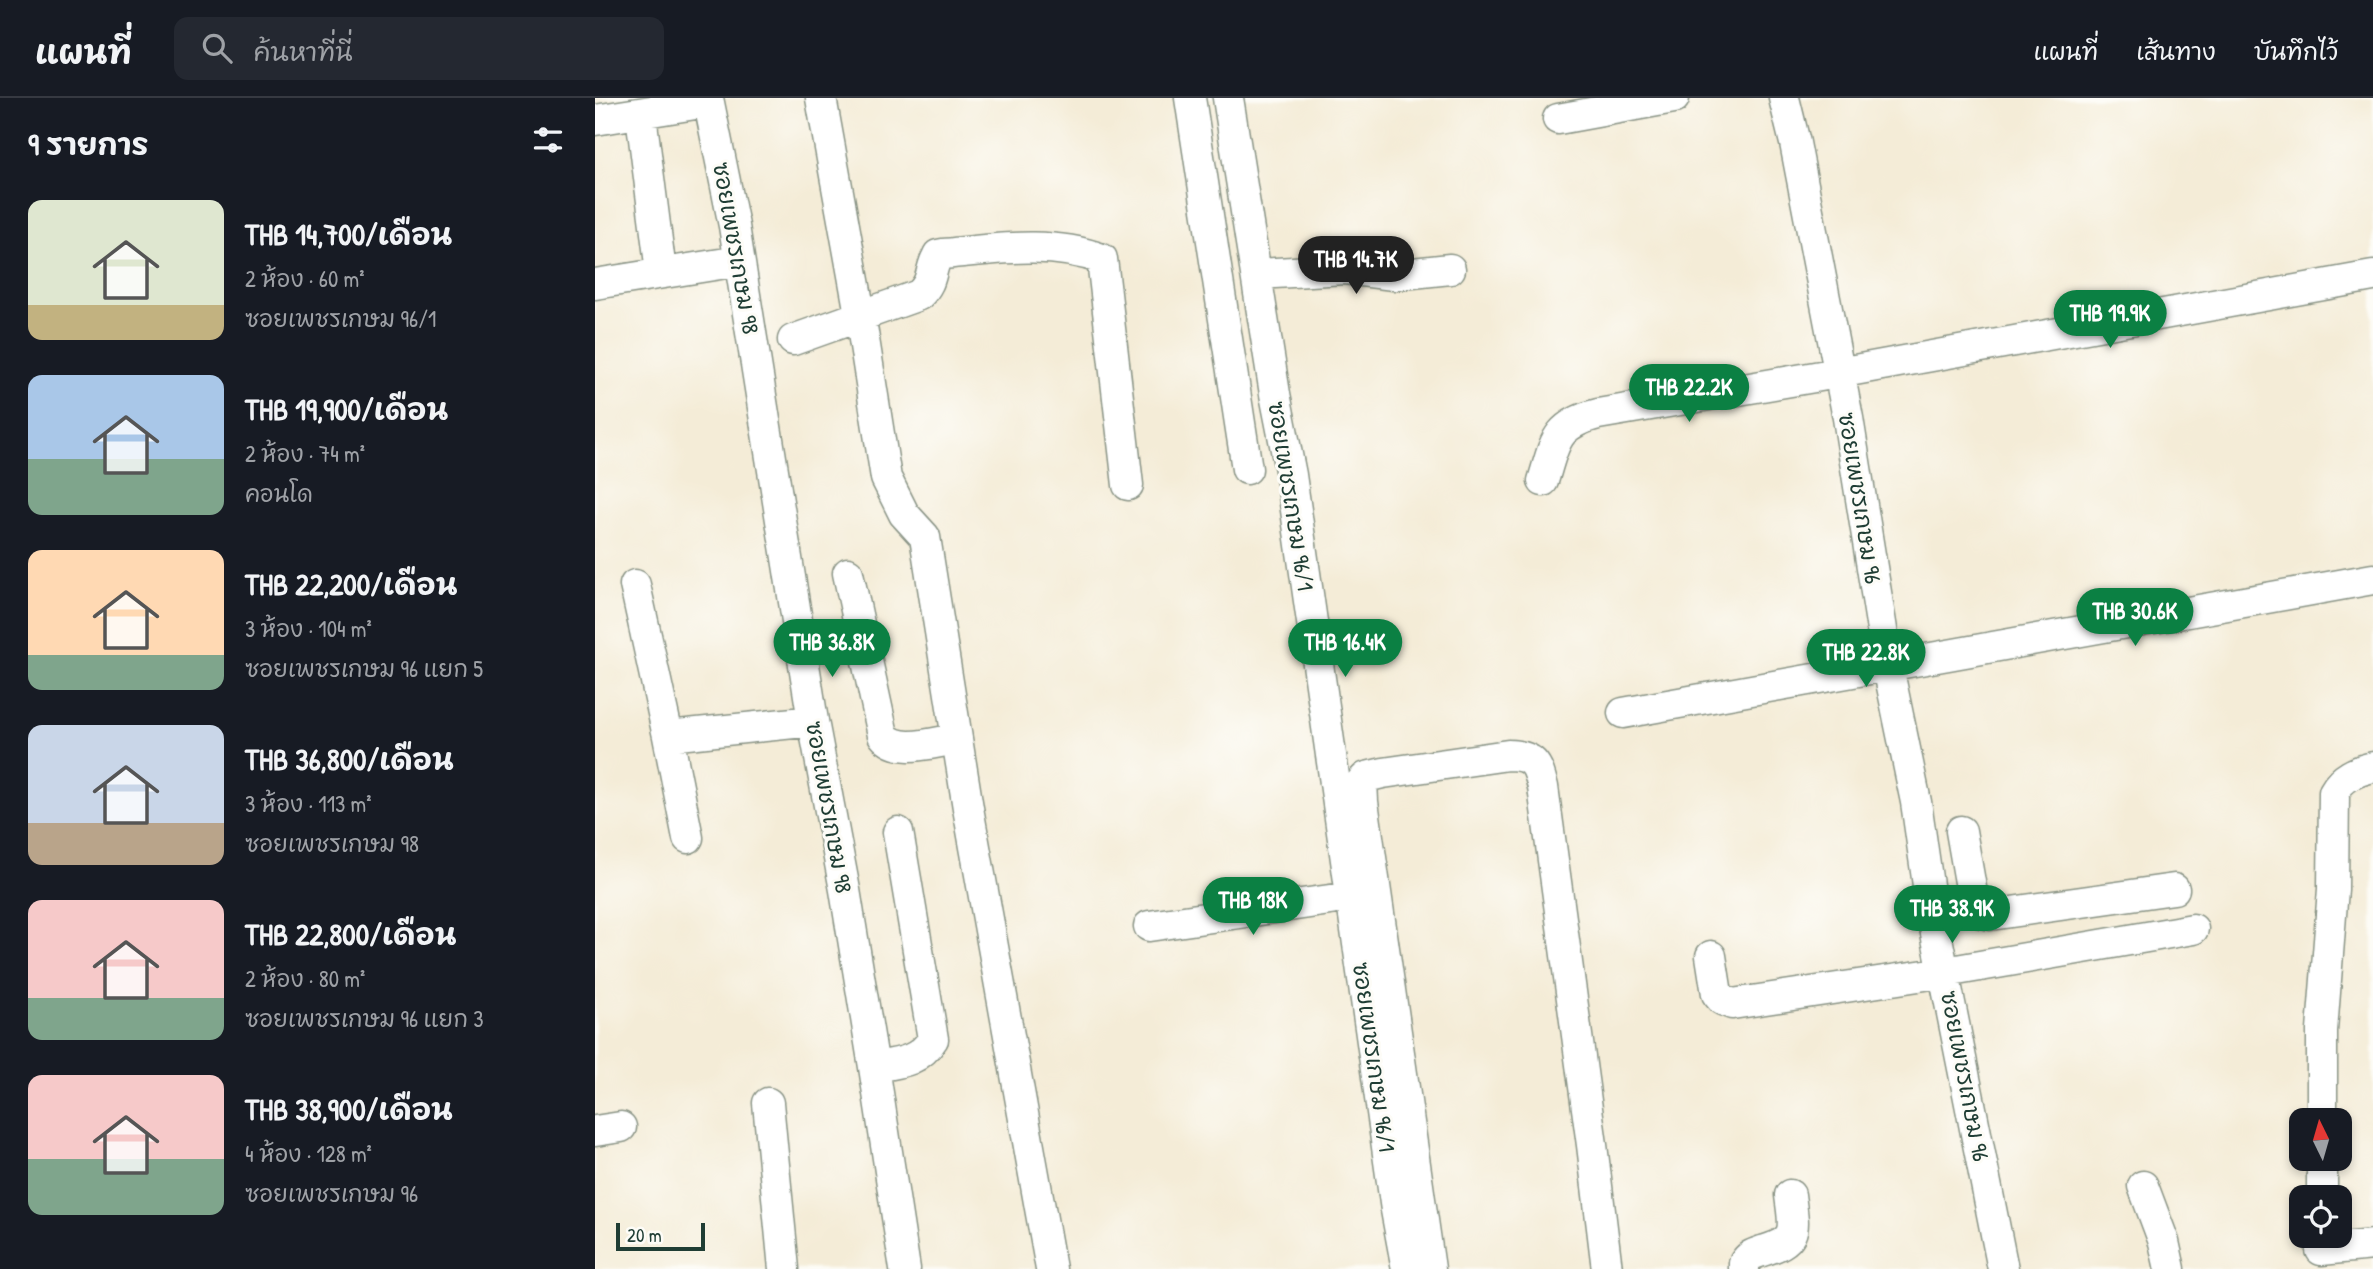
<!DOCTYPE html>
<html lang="th">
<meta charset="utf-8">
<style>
:root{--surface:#171b24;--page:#242831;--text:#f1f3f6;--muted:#9ea1a6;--line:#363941;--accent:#0b8043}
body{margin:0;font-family:"Patrick Hand","Playpen Sans Thai",sans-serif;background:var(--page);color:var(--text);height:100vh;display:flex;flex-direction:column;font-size:26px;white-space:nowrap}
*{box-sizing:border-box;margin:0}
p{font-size:23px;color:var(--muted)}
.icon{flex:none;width:38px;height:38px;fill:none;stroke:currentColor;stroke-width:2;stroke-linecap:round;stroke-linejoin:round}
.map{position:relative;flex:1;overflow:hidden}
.side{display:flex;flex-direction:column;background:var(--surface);width:595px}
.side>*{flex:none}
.needle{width:46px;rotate:355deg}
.fabs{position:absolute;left:1694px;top:1010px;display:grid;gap:14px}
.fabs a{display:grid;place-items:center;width:63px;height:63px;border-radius:14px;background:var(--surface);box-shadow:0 4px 10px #0003;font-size:35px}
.scale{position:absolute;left:21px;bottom:18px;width:89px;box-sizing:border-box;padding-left:7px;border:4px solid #1f3d34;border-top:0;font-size:19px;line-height:24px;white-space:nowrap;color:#1f3d34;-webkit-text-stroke:5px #fdfcf7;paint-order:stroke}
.price{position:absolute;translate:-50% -60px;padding:0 16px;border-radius:24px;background:var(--accent);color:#fff;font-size:23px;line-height:46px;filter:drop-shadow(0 2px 4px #0008)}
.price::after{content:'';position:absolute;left:50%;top:42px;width:21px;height:16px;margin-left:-10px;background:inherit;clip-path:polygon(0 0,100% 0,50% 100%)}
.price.on{background:#222;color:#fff}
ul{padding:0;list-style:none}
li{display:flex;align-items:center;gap:21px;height:175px;padding:0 28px}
li span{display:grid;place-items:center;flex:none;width:196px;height:140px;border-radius:14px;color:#555}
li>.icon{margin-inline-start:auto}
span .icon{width:84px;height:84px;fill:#fffc;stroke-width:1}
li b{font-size:30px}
h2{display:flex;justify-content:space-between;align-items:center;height:84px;padding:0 28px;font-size:30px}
header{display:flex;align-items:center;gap:42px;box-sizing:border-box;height:98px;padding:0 35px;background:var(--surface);border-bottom:2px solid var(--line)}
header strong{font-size:33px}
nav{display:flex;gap:38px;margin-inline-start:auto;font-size:24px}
.search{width:490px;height:63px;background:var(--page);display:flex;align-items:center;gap:18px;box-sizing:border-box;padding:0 24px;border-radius:14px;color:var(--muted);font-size:26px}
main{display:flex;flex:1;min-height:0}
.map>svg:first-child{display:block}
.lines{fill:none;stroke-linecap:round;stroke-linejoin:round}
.minor-casing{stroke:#8a9486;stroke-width:33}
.minor{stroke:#fff;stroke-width:30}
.labels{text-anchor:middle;stroke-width:6;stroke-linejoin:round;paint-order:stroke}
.street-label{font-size:23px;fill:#1f3d34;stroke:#fdfcf7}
</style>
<header>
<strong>แผนที่</strong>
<div class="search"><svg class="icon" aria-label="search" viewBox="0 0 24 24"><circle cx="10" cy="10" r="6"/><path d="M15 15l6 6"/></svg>ค้นหาที่นี่</div>
<nav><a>แผนที่</a><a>เส้นทาง</a><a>บันทึกไว้</a></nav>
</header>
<main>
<section class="side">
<h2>9 รายการ<svg class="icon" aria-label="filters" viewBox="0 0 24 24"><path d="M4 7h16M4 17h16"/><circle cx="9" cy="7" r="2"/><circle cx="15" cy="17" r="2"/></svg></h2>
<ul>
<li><span style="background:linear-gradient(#dfe7d0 75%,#c2b280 0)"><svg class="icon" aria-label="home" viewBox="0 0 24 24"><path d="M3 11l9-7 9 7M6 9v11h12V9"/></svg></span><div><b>THB 14,700/เดือน</b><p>2 ห้อง · 60 m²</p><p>ซอยเพชรเกษม 96/1</p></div></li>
<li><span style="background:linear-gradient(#a9c7e8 60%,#7fa58c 0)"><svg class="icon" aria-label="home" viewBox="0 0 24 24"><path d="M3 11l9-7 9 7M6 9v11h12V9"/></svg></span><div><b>THB 19,900/เดือน</b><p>2 ห้อง · 74 m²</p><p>คอนโด</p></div></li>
<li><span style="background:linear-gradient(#ffd9b3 75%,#7fa58c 0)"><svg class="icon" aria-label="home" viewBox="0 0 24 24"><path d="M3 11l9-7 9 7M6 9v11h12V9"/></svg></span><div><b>THB 22,200/เดือน</b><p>3 ห้อง · 104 m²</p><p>ซอยเพชรเกษม 96 แยก 5</p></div></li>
<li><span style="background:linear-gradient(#c9d6e8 70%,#b9a48a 0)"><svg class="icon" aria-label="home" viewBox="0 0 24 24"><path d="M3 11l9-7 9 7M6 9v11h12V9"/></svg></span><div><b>THB 36,800/เดือน</b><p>3 ห้อง · 113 m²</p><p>ซอยเพชรเกษม 98</p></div></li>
<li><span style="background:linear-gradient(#f6c9c9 70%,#7fa58c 0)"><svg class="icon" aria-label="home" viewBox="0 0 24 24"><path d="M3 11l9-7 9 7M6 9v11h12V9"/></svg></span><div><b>THB 22,800/เดือน</b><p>2 ห้อง · 80 m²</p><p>ซอยเพชรเกษม 96 แยก 3</p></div></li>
<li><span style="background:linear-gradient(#f6c9c9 60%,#7fa58c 0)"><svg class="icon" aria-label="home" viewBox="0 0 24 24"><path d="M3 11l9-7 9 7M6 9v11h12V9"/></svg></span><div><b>THB 38,900/เดือน</b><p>4 ห้อง · 128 m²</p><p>ซอยเพชรเกษม 96</p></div></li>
</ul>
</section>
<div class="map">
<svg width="1778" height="1171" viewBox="0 0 1778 1171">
<rect width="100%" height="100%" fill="#fdfcf7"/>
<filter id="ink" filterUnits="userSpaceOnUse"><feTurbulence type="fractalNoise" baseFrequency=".0143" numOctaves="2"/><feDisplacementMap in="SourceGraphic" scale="14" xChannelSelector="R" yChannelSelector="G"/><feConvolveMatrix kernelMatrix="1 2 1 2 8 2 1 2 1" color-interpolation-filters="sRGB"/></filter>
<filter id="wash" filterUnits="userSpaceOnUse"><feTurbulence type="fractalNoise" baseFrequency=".00686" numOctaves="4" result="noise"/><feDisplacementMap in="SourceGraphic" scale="28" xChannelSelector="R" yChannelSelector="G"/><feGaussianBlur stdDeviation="1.57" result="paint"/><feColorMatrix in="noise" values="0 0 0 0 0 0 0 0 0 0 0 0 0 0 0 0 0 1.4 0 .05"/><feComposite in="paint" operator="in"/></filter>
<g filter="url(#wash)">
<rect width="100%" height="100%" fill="#f4ecd7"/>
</g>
<g filter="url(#ink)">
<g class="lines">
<g class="minor-casing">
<path id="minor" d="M113,0l26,128 79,495 32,169 29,177 31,202
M226,0l39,216 26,164 18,36 21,23 43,271 83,461
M595,0l57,371
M633,0l47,296 16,81 105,735 11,59
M1189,0l11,45 53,275 40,249 28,135 16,111 71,356
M46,17l20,157
M963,21l116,-21
M0,22l113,-18
M662,176l88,-5 49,6 56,-6
M0,186l144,-23
M198,242l126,-45c15,-14 10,-24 19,-40l5,-1c53,-5 108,-14 159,5l26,226
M948,383c12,-38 11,-56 55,-67l240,-41 535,-97
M253,475l35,162c15,20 51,7 74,4
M40,487l33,151 145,-15
M1028,615l750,-134
M73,638l20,102
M1366,733l13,74c4,8 8,9 16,10l184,-26
M554,828l202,-29
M1116,858l6,38 5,6 10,4 213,-32 248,-43
M279,969c25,-4 45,-5 59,-28l-35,-207
M173,1005l16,166
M1727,1022v-89l11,-142 1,-97c8,-15 22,-21 39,-25
M0,1033l26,-4
M1548,1088l21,56 6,27
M1727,1099v-39
M1726,1152l52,-5
M835,1171l-67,-467 -1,-21 4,-4 17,-4 125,-18c26,1 29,8 35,32l49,358 15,124
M1149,1171v-6c5,-8 9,-9 18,-12 38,-11 32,-22 28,-56"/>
</g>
<use href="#minor" class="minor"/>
</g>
</g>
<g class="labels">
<g class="street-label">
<text transform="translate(141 150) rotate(80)" y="8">ซอยเพชรเกษม 98</text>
<text transform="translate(696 398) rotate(81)" y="8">ซอยเพชรเกษม 96/1</text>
<text transform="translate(1265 400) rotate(81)" y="8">ซอยเพชรเกษม 96</text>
<text transform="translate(234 709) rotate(80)" y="8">ซอยเพชรเกษม 98</text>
<text transform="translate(779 959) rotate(82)" y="8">ซอยเพชรเกษม 96/1</text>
<text transform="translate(1370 978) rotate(79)" y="8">ซอยเพชรเกษม 96</text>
</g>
</g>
</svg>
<div class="fabs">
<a><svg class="needle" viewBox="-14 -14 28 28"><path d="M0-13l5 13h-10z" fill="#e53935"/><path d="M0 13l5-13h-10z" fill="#9ea1a6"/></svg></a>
<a><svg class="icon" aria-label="locate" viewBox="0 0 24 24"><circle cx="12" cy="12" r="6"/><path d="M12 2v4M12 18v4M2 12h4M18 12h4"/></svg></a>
</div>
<div class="scale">20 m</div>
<b class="price on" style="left:761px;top:198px">THB 14.7K</b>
<b class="price" style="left:1515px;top:252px">THB 19.9K</b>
<b class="price" style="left:1094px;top:326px">THB 22.2K</b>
<b class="price" style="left:1540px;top:550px">THB 30.6K</b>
<b class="price" style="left:237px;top:581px">THB 36.8K</b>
<b class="price" style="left:750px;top:581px">THB 16.4K</b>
<b class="price" style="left:1271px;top:591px">THB 22.8K</b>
<b class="price" style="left:658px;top:839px">THB 18K</b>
<b class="price" style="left:1357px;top:847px">THB 38.9K</b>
</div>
</main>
